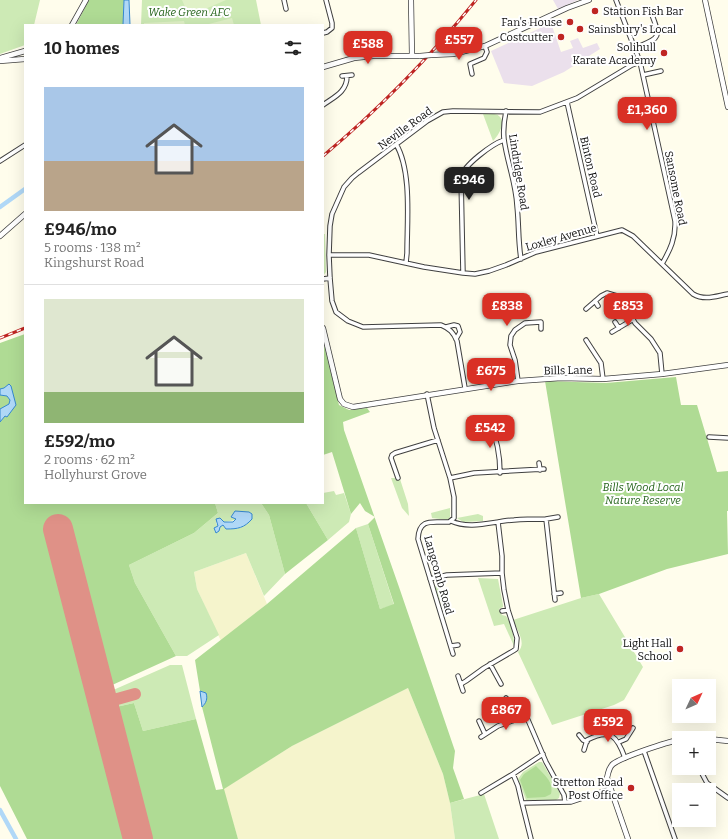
<!DOCTYPE html>
<meta charset="utf-8">
<style>
:root{--surface:#fff;--page:#f2f2f2;--text:#222;--muted:#767676;--line:#e0e0e0;--accent:#d93025}
body{margin:0;font-family:Bitter,serif;background:var(--page);color:var(--text);height:100vh;display:flex;flex-direction:column;font-size:15px;white-space:nowrap}
*{box-sizing:border-box;margin:0}
p{font-size:13px;color:var(--muted)}
.icon{flex:none;width:22px;height:22px;fill:none;stroke:currentColor;stroke-width:2;stroke-linecap:round;stroke-linejoin:round}
.map{position:relative;flex:1;overflow:hidden}
.details{position:absolute;left:24px;top:24px;width:300px;height:480px;display:flex;flex-direction:column;background:var(--surface);border-radius:0px;box-shadow:0 4px 16px #0002}
.details>*{flex:none}
.needle{width:26px;rotate:46deg}
.tools{position:absolute;left:672px;top:679px;display:grid;gap:8px}
.tools a{display:grid;place-items:center;width:44px;height:44px;border-radius:0px;background:var(--surface);box-shadow:0 4px 16px #0002;font-size:20px}
.price{position:absolute;translate:-50% -34px;padding:0 9px;border-radius:8px;background:var(--accent);color:#fff;font-size:13px;line-height:26px;filter:drop-shadow(0 1px 2px #0008)}
.price::after{content:'';position:absolute;left:50%;top:24px;width:12px;height:9px;margin-left:-6px;background:inherit;clip-path:polygon(0 0,100% 0,50% 100%)}
.price.selected{background:#222;color:#fff}
ul{padding:0;list-style:none}
li{display:grid;align-content:center;gap:8px;height:212px;padding:0 20px}
li+li{border-top:1px solid var(--line)}
li span{display:grid;place-items:center;height:124px;border-radius:0px;color:#555}
li>.icon{margin-inline-start:auto}
span .icon{width:72px;height:72px;fill:#fffc;stroke-width:1}
li b{font-size:17px}
h2{display:flex;justify-content:space-between;align-items:center;height:48px;padding:0 20px;font-size:17px}
.map>svg:first-child{display:block}
.industrial{fill:#ebe0ec}
.farmland{fill:#f5f4cc}
.green{fill:#cdeab5;fill-rule:evenodd}
.forest{fill:#afdb94}
.pitch{fill:#e0f1c7}
.water{fill:#b0d8f7;stroke:#3588d0}
.lines{fill:none;stroke-linecap:round;stroke-linejoin:round}
.canal{stroke:#b0d8f7;stroke-width:4.5}
.taxiway{stroke:#df9187;stroke-width:12}
.runway{stroke:#df9187;stroke-width:30}
.minor-casing{stroke:#404040;stroke-width:5.5}
.tertiary-casing{stroke:#404040;stroke-width:6}
.minor{stroke:#fff;stroke-width:3.5}
.tertiary{stroke:#fff;stroke-width:4.5}
.rail-casing{stroke:#bf2522;stroke-width:3}
.rail{stroke:#fff;stroke-width:1.5;stroke-dasharray:4.5;stroke-linecap:butt}
.tertiary-bridge-casing{stroke:#404040;stroke-width:6;stroke-linecap:butt}
.tertiary-bridge{stroke:#fff;stroke-width:4.5}
.poi-dot{fill:#bf2522;stroke:#fff;stroke-width:1.5}
.labels{text-anchor:middle;stroke-width:4;stroke-linejoin:round;paint-order:stroke}
.poi-label{font-size:11px;fill:#0d0d0d;stroke:#fff;text-anchor:end}
.park-label{font-size:11px;font-style:italic;fill:#26651c;stroke:#fff}
.street-label{font-size:11px;fill:#0d0d0d;stroke:#fff}
</style>
<div class="map">
<svg width="728" height="839" viewBox="0 0 728 839">
<rect width="100%" height="100%" fill="#fffdec"/>
<path class="industrial" d="M553,0h25l-20,9z
M551,23l10,29 12,-4 -3,-7 8,-3 5,10 14,-5 3,6 -36,23 -32,14 -28,-3 -13,-32z"/>
<path class="farmland" d="M246,553l21,51 -46,37 -24,-52 -3,-17z
M408,688l35,86 7,29 5,36h-217l-15,-50 69,-43z"/>
<path class="green" d="M0,0h40l-6,25h-9v20l-25,9z
M142,0h114l5,25h-120z
M483,114c5,0 13,-1 16,2 8,6 -1,20 -6,25z
M323,234h2l1,38 -3,4z
M391,478h4l2,2 3,-1 8,25 1,12 -7,-8z
M334,491l2,4 8,-2 7,21 -2,8 -21,18 -22,-37h17v-10z
M215,503h46l8,12 16,59 -21,22 -18,-43 -52,19 3,17 22,46 -32,21h-11l-41,-73 -6,-18 65,-32 24,-20zM235,511h8l9,8c-8,9 -13,10 -26,10l-3,-4 -7,2 2,-1 -2,-3 4,-5 4,4 11,-2 1,-1 -5,-2z
M450,508v9l-2,3 -16,-2 -1,-5z
M478,514l5,2v5l-20,1 -6,-4z
M63,523l48,168 59,-26h12l14,54 -53,12 -9,-28 -18,4 34,132h-26l-77,-309z
M368,524l26,81 -14,4 -24,-81z
M478,578l20,1 5,26v2l-4,2 3,6 4,1c6,8 8,20 8,30l-10,-22 -10,2z
M439,582l6,18 -5,1 -5,-14z
M599,594l44,73 -19,33 -10,5 -62,20 -34,-73c9,-9 -1,-22 -5,-32l68,-22z
M539,762h3l18,31 -1,5 -3,2h-30l-8,-21 5,-7z
M484,794l15,45h-44l-5,-36z"/>
<path class="forest" d="M89,0h35l-1,25h-47z
M25,334v169h190l3,10 -24,20 -65,32 6,18 41,73 -66,30 -47,-163 -15,7c27,103 49,206 76,309h-97l-27,-53v-443z
M324,345l15,60 10,5 18,-2 3,4 -27,10 1,8 55,157 56,164 -2,17 11,31 -14,4 -7,-29 -35,-86 -116,58 -68,43 14,50h-88l-34,-132 18,-4 9,28 53,-12 20,71 7,-1 -21,-82 3,-3 1,-11 -6,-2 -5,-31 72,-56 89,-76 24,81 14,-5 -26,-80 7,-7 -10,-6 -5,-8 -9,11 -19,-62 -9,3v-109z
M676,377l5,28h16l20,67 11,-1v40h-1l1,43 -61,15 -68,25 -18,4 -36,-217 61,2z
M261,503h45l22,37 -43,34 -16,-59z
M536,766c8,9 18,15 15,28l-6,3 -18,1 -7,-18 4,-6z"/>
<path class="pitch" d="M182,0h44l-37,16z
M232,18l2,7h-29z
M184,21l1,4h-41v-2z"/>
<path class="water" d="M124,0h5l1,25h-7z
M9,384l2,2 5,19 -9,12 -2,-1 -5,6v-13l9,-5 1,-4 -3,-4 -7,-1v-6l4,-1z
M235,511l14,1 3,2v5c-8,9 -14,10 -26,10l-3,-4 -3,2 -1,4 -3,2 -2,-5 4,-2 -2,-7 4,-1 4,4h9l3,-3 -5,-2z
M200,691l6,2c2,6 0,10 -4,14z"/>
<g class="lines">
<path class="canal" d="M0,207l25,-18
M0,810l16,29"/>
<path class="taxiway" d="M103,703l32,-9"/>
<path class="runway" d="M58,529l80,310"/>
<g class="minor-casing">
<path id="minor" d="M284,0l2,9
M616,0l24,62 35,159c1,17 -5,29 -13,43
M323,33l4,-1 5,-4v-5l-6,-23
M635,48c23,-10 27,-8 17,-33l5,-2
M472,74l-2,-10 14,-6 3,-6 -2,-6
M643,75l18,-4
M342,76l10,-1
M567,102l30,134
M323,105c11,-8 24,-13 24,-29
M506,111c-2,10 -3,19 -2,28 3,23 12,44 13,67 2,18 1,35 4,53
M396,144c16,27 11,77 11,109l-1,10
M0,161l25,-16
M329,255h40l55,12 39,6 12,1 14,-3 17,-6 30,-13 86,-22 11,6 60,58c12,7 23,2 35,0
M463,273l-2,-96c3,-12 31,-33 43,-37
M323,279l7,-1
M595,301l3,5
M586,309l15,-13 6,-3 10,3 8,8 10,19 16,16 9,14 2,21
M615,322l4,6
M446,327l8,-2 4,1 2,6 -4,7
M612,332l20,-12
M586,340l15,23 2,16
M518,381l-3,-21 -5,-15 1,-9 4,-6 10,-7 16,-1v7
M465,388l-8,-47c-4,-9 -7,-12 -16,-16l-78,2 -15,-6 -12,-9 -4,-11 -2,-23 -1,-23 1,-29 2,-12 12,-27 8,-9 6,-5 69,-52 16,-9 10,-1 87,1 37,-14 55,-33 8,-3
M427,394l7,34 16,50 4,19v21l-5,4c-16,1 -30,-5 -31,17l35,115
M490,423c7,16 10,33 10,50
M492,429l7,-2
M709,437l19,1
M539,463l1,7
M398,478l-7,-20 1,-3 3,-2 43,-13
M450,478l24,-5 70,-4
M546,519l12,-2
M451,521c19,9 43,0 63,-1 11,-1 21,-1 32,-1l9,81
M430,579l17,-4 55,-2
M554,594l7,-1
M502,611l6,-1
M451,646l7,-1
M490,664l11,20
M458,676l5,15
M461,684l5,-3 18,-13 29,-17 3,-2 1,-11 -9,-28 -4,-20 -2,-17v-17l-4,-34
M506,698l22,22 18,42 18,33 1,7
M479,721l6,13
M579,735l4,5 4,2
M481,737l17,-11 14,-5 10,-8
M619,742l7,-3 7,-11
M584,750l3,-10c24,-12 30,-4 38,18
M644,751l31,88
M699,768l8,15 21,15
M513,774l5,12 4,17
M481,793l32,-19 30,-20
M531,839l-9,-36 49,-1 39,-13"/>
</g>
<g class="tertiary-casing">
<path id="tertiary" d="M411,0l1,56
M705,0l23,107
M72,25l14,-25
M431,55l22,-1 32,-8 82,-38 22,-8
M0,58l25,-7
M0,61l25,-2
M323,67l31,-9 19,-2h47
M0,236l25,-22
M323,328l17,71 4,5 9,3 165,-26 43,-3 42,1 59,-5 66,-9
M709,739l19,2
M628,839l-21,-61c1,-5 2,-11 6,-14 9,-7 54,-22 66,-24"/>
</g>
<use href="#minor" class="minor"/>
<use href="#tertiary" class="tertiary"/>
<g class="rail-casing">
<path id="rail" d="M323,156c56,-47 107,-99 153,-156
M0,338l25,-10"/>
</g>
<use href="#rail" class="rail"/>
<g class="tertiary-bridge-casing">
<path id="tertiary-bridge" d="M420,56l11,-1"/>
</g>
<use href="#tertiary-bridge" class="tertiary-bridge"/>
</g>
<g class="poi-dot">
<circle cx="595" cy="11" r="4"/>
<circle cx="570" cy="22" r="4"/>
<circle cx="580" cy="29" r="4"/>
<circle cx="561" cy="37" r="4"/>
<circle cx="664" cy="53" r="4"/>
<circle cx="680" cy="649" r="4"/>
<circle cx="631" cy="788" r="4"/>
</g>
<g class="labels">
<g class="poi-label">
<text x="603" y="15" text-anchor="start">Station Fish Bar</text>
<text x="562" y="26">Fan's House</text>
<text x="588" y="33" text-anchor="start">Sainsbury's Local</text>
<text x="553" y="41">Costcutter</text>
<text x="656" y="51">Solihull<tspan x="656" dy="13">Karate Academy</tspan></text>
<text x="672" y="647">Light Hall<tspan x="672" dy="13">School</tspan></text>
<text x="623" y="786">Stretton Road<tspan x="623" dy="13">Post Office</tspan></text>
</g>
<g class="park-label">
<text x="189" y="16">Wake Green AFC</text>
<text x="643" y="491">Bills Wood Local<tspan x="643" dy="13">Nature Reserve</tspan></text>
</g>
<g class="street-label">
<text transform="translate(405 128) rotate(-36)" y="4">Neville Road</text>
<text transform="translate(591 167) rotate(77)" y="4">Binton Road</text>
<text transform="translate(519 172) rotate(81)" y="4">Lindridge Road</text>
<text transform="translate(676 188) rotate(79)" y="4">Sansome Road</text>
<text transform="translate(561 237) rotate(-16)" y="4">Loxley Avenue</text>
<text transform="translate(568 370) rotate(-1)" y="4">Bills Lane</text>
<text transform="translate(439 575) rotate(74)" y="4">Langcomb Road</text>
</g>
</g>
</svg>
<div class="tools">
<a><svg class="needle" viewBox="-14 -14 28 28"><path d="M0-13l5 13h-10z" fill="#e53935"/><path d="M0 13l5-13h-10z" fill="#767676"/></svg></a>
<a>+</a>
<a>−</a>
</div>
<b class="price" style="left:459px;top:61px">£557</b>
<b class="price" style="left:368px;top:65px">£588</b>
<b class="price" style="left:647px;top:131px">£1,360</b>
<b class="price selected" style="left:469px;top:201px">£946</b>
<b class="price" style="left:507px;top:327px">£838</b>
<b class="price" style="left:628px;top:327px">£853</b>
<b class="price" style="left:491px;top:392px">£675</b>
<b class="price" style="left:490px;top:449px">£542</b>
<b class="price" style="left:506px;top:731px">£867</b>
<b class="price" style="left:608px;top:743px">£592</b>
<section class="details">
<h2>10 homes<svg class="icon" aria-label="filters" viewBox="0 0 24 24"><path d="M4 7h16M4 17h16"/><circle cx="9" cy="7" r="2"/><circle cx="15" cy="17" r="2"/></svg></h2>
<ul>
<li><span style="background:linear-gradient(#a9c7e8 60%,#b9a48a 0)"><svg class="icon" aria-label="home" viewBox="0 0 24 24"><path d="M3 11l9-7 9 7M6 9v11h12V9"/></svg></span><div><b>£946/mo</b><p>5 rooms · 138 m²</p><p>Kingshurst Road</p></div></li>
<li><span style="background:linear-gradient(#dfe7d0 75%,#8fb573 0)"><svg class="icon" aria-label="home" viewBox="0 0 24 24"><path d="M3 11l9-7 9 7M6 9v11h12V9"/></svg></span><div><b>£592/mo</b><p>2 rooms · 62 m²</p><p>Hollyhurst Grove</p></div></li>
</ul>
</section>
</div>
